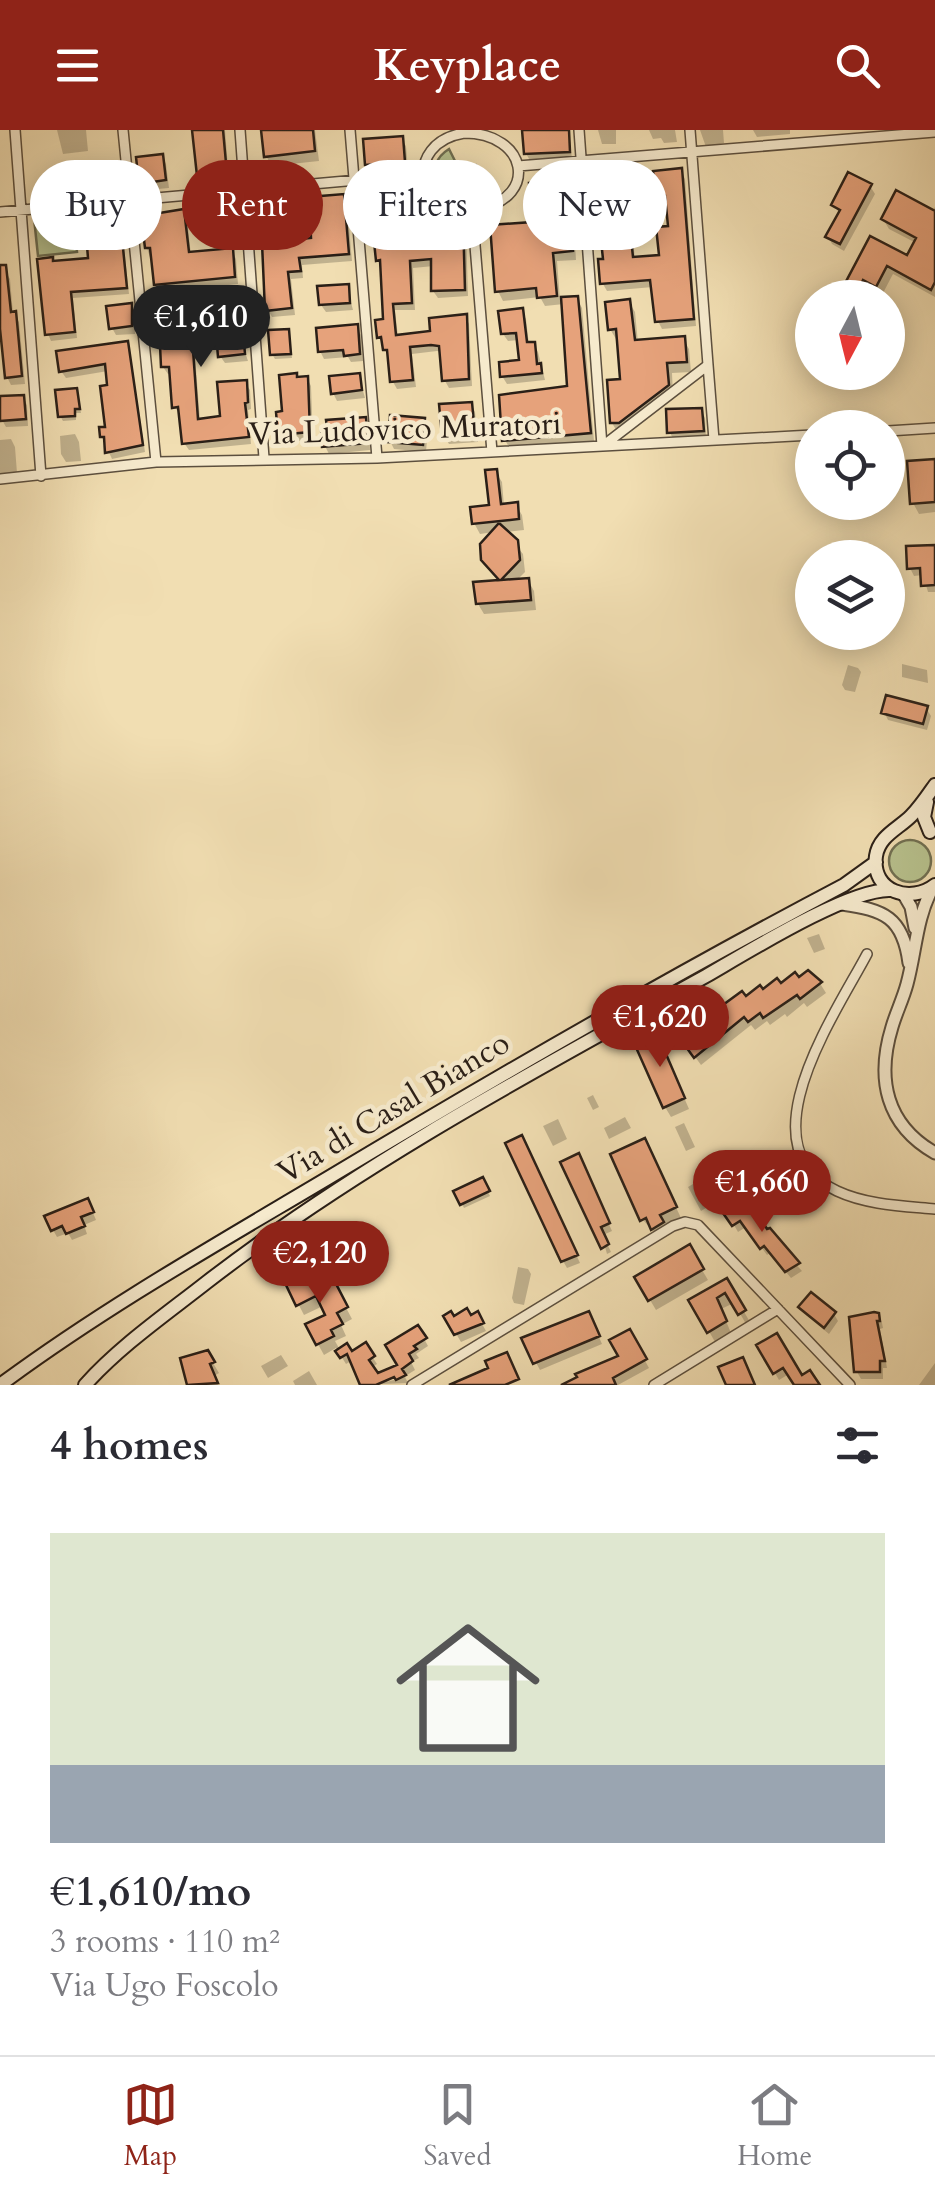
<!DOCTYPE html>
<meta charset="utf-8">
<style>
:root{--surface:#fff;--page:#f7f7f7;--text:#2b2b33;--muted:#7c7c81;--line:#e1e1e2;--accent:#8f2418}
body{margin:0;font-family:Cardo,serif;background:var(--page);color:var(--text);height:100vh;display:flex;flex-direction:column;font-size:38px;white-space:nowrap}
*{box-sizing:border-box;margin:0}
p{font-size:32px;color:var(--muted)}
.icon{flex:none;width:55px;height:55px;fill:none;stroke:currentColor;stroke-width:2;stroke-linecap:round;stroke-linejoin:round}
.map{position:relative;height:1255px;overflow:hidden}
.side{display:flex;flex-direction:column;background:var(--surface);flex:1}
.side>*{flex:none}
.top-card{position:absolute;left:30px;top:30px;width:875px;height:90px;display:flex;gap:20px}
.needle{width:65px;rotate:187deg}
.controls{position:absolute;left:795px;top:150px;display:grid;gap:20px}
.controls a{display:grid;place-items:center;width:110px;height:110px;border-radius:50%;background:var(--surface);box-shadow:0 5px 25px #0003;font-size:50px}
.price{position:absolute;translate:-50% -85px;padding:0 22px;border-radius:35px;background:var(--accent);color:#fff;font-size:32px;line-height:65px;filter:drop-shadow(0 2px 5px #0008)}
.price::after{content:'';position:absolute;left:50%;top:60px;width:30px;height:22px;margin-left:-15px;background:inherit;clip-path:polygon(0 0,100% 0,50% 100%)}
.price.on{background:#222;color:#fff}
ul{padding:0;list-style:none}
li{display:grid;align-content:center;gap:20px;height:530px;padding:0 50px}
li+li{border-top:2px solid var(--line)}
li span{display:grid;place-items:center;height:310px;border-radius:0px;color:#555}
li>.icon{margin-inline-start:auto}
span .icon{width:180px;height:180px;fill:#fffc;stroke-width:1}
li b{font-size:42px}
h2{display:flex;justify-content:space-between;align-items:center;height:120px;padding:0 50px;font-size:42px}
.tag{padding:0 35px;border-radius:45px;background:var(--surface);box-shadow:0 5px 25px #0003;font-size:35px;line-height:90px}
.tag.on{background:var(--accent);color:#fff}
header{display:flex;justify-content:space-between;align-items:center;height:130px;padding:0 50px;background:var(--accent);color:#fff;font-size:45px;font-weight:800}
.tabs{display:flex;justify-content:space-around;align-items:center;height:140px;border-top:2px solid var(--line);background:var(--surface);font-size:28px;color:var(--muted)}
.tabs a{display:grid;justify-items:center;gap:5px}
.tabs .on{color:var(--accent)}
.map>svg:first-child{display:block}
.green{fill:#b8c28e;stroke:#717052;stroke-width:2.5}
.shadow{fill:#0003}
.building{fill:#e6a27b;stroke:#2a1f17;stroke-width:2.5}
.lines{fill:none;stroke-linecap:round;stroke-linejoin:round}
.minor-casing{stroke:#5c4f3e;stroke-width:12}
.tertiary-casing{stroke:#5c4f3e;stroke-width:15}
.secondary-casing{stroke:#2a1f17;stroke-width:16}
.minor{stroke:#f6eacd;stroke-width:9}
.tertiary{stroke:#f6eacd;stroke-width:11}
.secondary{stroke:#f6eacd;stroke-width:12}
.labels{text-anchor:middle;stroke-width:9;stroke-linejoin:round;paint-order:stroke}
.street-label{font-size:32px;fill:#2a1f17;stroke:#f6eacd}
</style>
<header><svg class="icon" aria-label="menu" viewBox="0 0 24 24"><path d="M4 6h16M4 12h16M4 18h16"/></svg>Keyplace<svg class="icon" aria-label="search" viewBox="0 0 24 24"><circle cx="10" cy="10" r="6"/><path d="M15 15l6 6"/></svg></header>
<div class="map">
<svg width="935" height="1255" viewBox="0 0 935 1255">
<rect width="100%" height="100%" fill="#f1deb2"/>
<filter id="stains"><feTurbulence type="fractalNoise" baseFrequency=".002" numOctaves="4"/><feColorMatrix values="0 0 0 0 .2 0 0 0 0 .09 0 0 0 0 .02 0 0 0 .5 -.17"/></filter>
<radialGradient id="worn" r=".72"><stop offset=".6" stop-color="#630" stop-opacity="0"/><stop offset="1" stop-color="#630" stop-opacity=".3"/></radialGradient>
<path class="green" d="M449,19l9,18 18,-2 11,25c-17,9 -35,8 -49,-6 -7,-14 -2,-27 11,-35z
M73,84l4,38 -39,4 -4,-38z
M889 731a21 21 0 1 1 42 0a21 21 0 1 1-42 0Z"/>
<path class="shadow" d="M57,0h29l2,21 -25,3z
M195,0h30l4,51 -26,2 -4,-7z
M263,0h52l4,31 -47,5 -6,-10z
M525,0h43l4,28 -42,3 -4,-8z
M598,0h18v14h-14z
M649,0h26l2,12 -13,1 -3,-5 -8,1z
M700,0h23l1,13 -18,4z
M753,0h37v4l-33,3z
M401,9l5,7 2,23 -36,3 -4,-7z
M162,26l4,8 3,24 -23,2 -5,-7z
M681,41l4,8 11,147 -34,3 -4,-8 -5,-34 -46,4 -4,-7 3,-23 21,-39 5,7 3,31 27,-3 9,-29 -3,-25 -5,1 -5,-8z
M625,46l4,8 2,21 -30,3 -4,-7z
M566,53l6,10 4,67 -19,1 3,39 17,-1 5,9 12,133 -84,8 -5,-9 65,-51 -6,-85 -19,2 -5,-9 -37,4 -5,-10 36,-66z
M870,56l5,8 -31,57 -12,-7 -4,-8 12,-22 -6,-9z
M410,57l5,7 2,34 45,-7 4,7 2,68 -30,2 -5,-7 1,-25 -21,2 2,42h-20l3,27 35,-4 32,-17 4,8 3,62 -23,2 -4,-7 -3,-29 -5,-1 -25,3 4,33 -19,2 -4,-7 -4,-25 -10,-20 7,-16 -3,-52 -5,-9 -3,-31 -7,-7z
M342,67l5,7 5,57 -50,4 1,13 -12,1 4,36 -23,2 -4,-7 -3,-65 49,-5z
M935,77v90l-42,-23 -11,21 -13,-6 -4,9h-26l-2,-4 7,-4 27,-51 37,19 8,-15 -27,-14 -6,-10 49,-7z
M183,82l4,7 4,36 41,-4 4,8 2,25 -77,8 -14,-44z
M119,91l3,7 7,66 -56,4 4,40 -26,3 -3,-7 6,-70 37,-4z
M5,141l5,8 3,35 6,8 6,62 -14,1 -4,-8 -7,-73v-32z
M347,157l6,23 -27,2 -5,-7z
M222,168l4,7 3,32h6l8,9 5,15 -23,2 -5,-7 -2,-29 -25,2 7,92 22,-3 23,-35 5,7 1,19 -3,1 3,34 -62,6 -5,-7 -3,-29 -7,-7 -2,-33h-4l-5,-7 -3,-64z
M629,172l6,10 3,31 45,-4 6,10 2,23 -19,1 1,23 -55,37 -6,-10 11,-42 -4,-42h-3l-6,-10z
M131,176l4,7v21l-19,1 -4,-7z
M521,181l5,8 3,26 4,-1 5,8 7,28 -38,4 -5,-8 19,-13 -2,-23 -11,1 -5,-7z
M356,197l5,8 2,26 -12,1 -3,-5 -24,2 -4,-8z
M288,202l4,26 -17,1 -3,-5z
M126,213l4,8 15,101 -33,7 -10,-22 6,-8v-58l-42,7 -5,-7z
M359,246l6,22 -28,3 -4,-8z
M307,248l4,8 2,54 -28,2 -4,-7 3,-21z
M76,260l5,23h-5v7l-13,1 -3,-5z
M23,267l4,8 1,21 -22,1 -4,-7z
M471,274l4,8 3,30 -29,2 -4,-7z
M701,280l4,8 1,21 -32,1 -4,-7z
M364,290l5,7 1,23 -41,4 -4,-8 4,-16z
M424,290l4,8 -2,24 -32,-3 -4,-8z
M75,304l4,8 2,19 -15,1 -5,-8 -1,-18z
M11,309l4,8 2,26 -17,1v-34z
M935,331v51l-16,2 -6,-11z
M495,341l7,11 2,24 12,-1 6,10 2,15 -19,2 18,22 2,18 -9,9 12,-1 6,11 2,19 -52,4 -6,-10 23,-22 -10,-11 3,-39 -14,2 -6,-11 18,-16z
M935,417v45h-7l-5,-17 -9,1 -4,-8z
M902,534l25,6 1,13 -26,-6z
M848,535l10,3 3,4 -6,20 -10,-2 -3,-5z
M926,578l5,8 -4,14 -39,-10 -4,-8z
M819,804l6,15 -11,4 -7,-15z
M816,847l10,16 -19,14 -3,-4 -17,14 -2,-3 -15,11 -3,-4 -12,9 -4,-5 -50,40 -13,-18 58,-48z
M662,917l27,62 -18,8 -6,-10z
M593,965l6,12 -6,3 -6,-12z
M625,987l6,11 -22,11 -5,-11z
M558,989l9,20 -14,7 -10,-20z
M684,993l11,24 -9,4 -11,-24z
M525,1016l55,117 -13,5 -4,-7z
M650,1022l31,66 -17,8 4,8 -8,5 -17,-19 -30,-64z
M582,1034l30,67 -9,4 8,17 -4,2z
M482,1050l8,16 -26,12 -8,-16z
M698,1051l13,24 -10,6 -13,-24z
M91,1078l5,12 -12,5 3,9 -15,6 -4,-7 -11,4 -4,-7z
M727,1083l40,20 35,38 -11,7 -21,-25 -3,2 -21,-28 -8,5z
M689,1118l19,32 -52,30 -19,-32z
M518,1137l10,2 3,5 -7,31 -10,-2 -2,-5z
M726,1151l24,41 -4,2 -12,-21 -13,6 10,24 -16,9 -23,-41z
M306,1155l17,5 11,-5 18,34 -11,6 5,11 -11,5 5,9 11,4 14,-8 12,18 -6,4 6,9 23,-10 18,-39 10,18 -12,8 3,4 -8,4 4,8 -8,5h-14l-7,7 19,-5 3,6 -50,2 3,-3 -8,-22 -7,4 -10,-16 -12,7 -16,-29 20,-10 -5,-10 -19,9 -15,-29z
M801,1178l33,6 4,7 -9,13 -23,-19z
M477,1185l9,16 -25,11 -15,-25 24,1z
M878,1185l4,8 1,5 -3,1 7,39h-4v11h-22l-4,-7z
M592,1191l10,23 -62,26 -16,-30z
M629,1202l20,36 -31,17h-52l56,-28z
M759,1216l42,33 16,6h-21l-7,-11 -10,6z
M207,1223l12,20 -5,3 4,9h-28l-4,-9z
M281,1225l7,11 -20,12 -7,-12z
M935,1233v22h-16z
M309,1241l8,14h-22l-2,-4z"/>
<path class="building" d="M192,0h31l4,44 -30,2z
M261,0h52l2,21 -51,6z
M522,0h47l1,22 -46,2z
M403,6l2,26 -40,3 -2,-26z
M163,24l3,26 -27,4 -3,-27z
M682,38l12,151 -39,3 -5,-42 -50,4 -2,-25h5l-4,-37 30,-3 4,38 26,-2 -3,-28 12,-1 -3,-30 -9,1 -3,-26z
M848,42l24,12 -32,60 -15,-7 15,-27 -9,-5z
M626,43l3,25 -35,3 -2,-24z
M568,51l5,70 -20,2 4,43 -20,2 -1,-10 -41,4 -5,-67 42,-3 -3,-39z
M412,55l2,41 49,-8 2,72 -34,1v-32l-21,2 2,42 -19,1 3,31 34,-4 -1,-13 38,-4 2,65 -27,2 -3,-35 -8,-1 -21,2 3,33 -23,2 -3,-32h-4l-2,-13 -4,1 -2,-18 8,-1 -3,-59 -4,1 -4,-39 -6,1 -3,-35z
M896,60l39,21v71l-4,8 -44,-24 -11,21 -13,-7 -8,18 -21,-3 5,-10 4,2 27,-51 37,19 9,-17 -35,-19z
M344,64l5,60 -50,4 2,13 -13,1 4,36 -27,3 -3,-68 49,-5 -2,-41z
M184,79l5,43 44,-4 2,29 -81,8 -4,-37h-5l-4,-32z
M120,88l7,70 -56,4 4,40 -30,3 -8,-76 16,-2v4l35,-3 -3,-36z
M0,135h6l5,47 5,-1 6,65 -17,2 -5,-49z
M349,154l1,19 -31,2 -2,-19z
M223,165l4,40 10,-1v10l7,-1 1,11 -27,3 -3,-37 -24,2 7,97 22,-3 -3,-34 30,-2 1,22 -3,1 4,34 -67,7 -4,-37 -6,1 -3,-41h-8l-3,-66z
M578,166l13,137 -89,8 -3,-46 68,-9 -6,-89z
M630,169l5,41 50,-4 2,26 -20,1 2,22 -50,38h-9l-3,-43 13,-1 -4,-50 -8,1 -3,-28z
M132,173v23l-23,3 -3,-23z
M523,178l4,34h8l2,22 4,-1 1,10 -42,4 -1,-15 20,-2 -3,-27 -15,1 -3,-23z
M358,194l2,30 -16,2 -1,-6 -25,2 -2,-24z
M289,199l2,25 -21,1 -2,-25z
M128,211l15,104 -38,8 -1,-16h-4l-1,-10h6l-5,-41 7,-1 -2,-21 -46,8 -3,-21z
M297,243v4l11,-1 2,56 -32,3 -2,-23 6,-1 -3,-36z
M360,243l2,17 -31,4 -2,-18z
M77,258l3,21h-5v7l-17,1 -3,-27z
M24,265l2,24 -26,2v-25z
M472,272l3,33 -33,2 -3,-33z
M702,278l2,23 -37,2 -1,-24z
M390,285l35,3 -2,27 -35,-3z
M366,287l2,26 -46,4 -1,-19 6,-1 -1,-7z
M935,329v43l-25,2 -3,-43z
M497,339l4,35 17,-2 1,17 -47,5 -2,-17 19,-2 -4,-35z
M499,393l19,17 2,20 -19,20 28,-2 2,22 -55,4 -3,-22 26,-2 -18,-20 -1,-16z
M935,415v40l-14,1 -1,-18 -13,1 -1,-23z
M886,565l42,11 -5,18 -42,-11z
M808,840l14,12 -22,17 -3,-4 -34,23 -3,-5 -12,9 -4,-5 -50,41 -15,-21 63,-46 4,5 14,-11 3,4 14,-11 4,5 14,-11 4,5z
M657,903l28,65 -22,10 -29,-65z
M522,1005l56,120 -17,7 -56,-119z
M645,1008l32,69 -17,8 4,7 -13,8 -5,-12 -6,3 -30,-67z
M579,1023l31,70 -9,4 8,17 -8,5 -41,-87z
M483,1047l7,14 -30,14 -7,-14z
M88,1068l6,14 -13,5 4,9 -19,8 -4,-8 -11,5 -7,-15z
M744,1070l10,15 3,-2 10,16 3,-1 30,35 -15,9 -21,-26 -4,3 -20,-28 -8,5 -9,-13z
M690,1114l14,25 -56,32 -14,-24z
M303,1146l3,6 12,-6 6,11 11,-5 13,25 -11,6 6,11 -12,6 3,6 -18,9 -11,-21 20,-9 -9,-19 -20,10 -10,-21z
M727,1148l19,32 -8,5 -13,-22 -8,5 10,23 -20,12 -19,-33z
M811,1162l25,20 -12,16 -26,-21z
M467,1178l4,7 7,-4 6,12 -30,12 -11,-19 8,-5 3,5z
M589,1181l11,25 -67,28 -12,-26z
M874,1182l5,1 1,8h-3l8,40h-5v11h-26l-5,-55z
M418,1195l9,13 -13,8 3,3 -8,5 4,7 -11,8 4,6 -10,5 -2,-3 -18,8h-16l-13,-31 -7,4 -5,-7 12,-8 5,8 14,-9 9,14 -6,4 9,13 19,-8 -12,-20z
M630,1199l17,30 -34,19 3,7h-55l16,-8 -2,-3 43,-18 -9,-16z
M777,1203l25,42 8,-5 10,15h-26l-11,-17 -10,6 -17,-29z
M208,1220l7,12 -5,2 8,19 -31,2 -7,-27z
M507,1222l12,27 -14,6h-56l39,-17 -3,-7z
M743,1227l12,28h-29l-8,-18z"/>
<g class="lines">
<g class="minor-casing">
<path id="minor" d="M15,0l26,346
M123,0l33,332
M240,0l24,328
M350,0l27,328
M579,0l23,316
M464,3c64,0 74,64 17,75 -66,12 -79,-65 -17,-75z
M518,36l417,-34
M472,79l20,243
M0,82l424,-38
M708,235l6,75
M888,301l47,-3
M604,315l104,-80 -18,-235
M0,349l156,-17 221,-4 435,-23
M867,824c-31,59 -125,193 -30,237 30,14 66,15 98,18
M412,1255l261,-159 12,-4 13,3 152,160
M654,1255l124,-76"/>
</g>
<g class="tertiary-casing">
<path id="tertiary" d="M933,757c-17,31 -17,64 -26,97 -4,15 -11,29 -15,43 -16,52 -6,98 43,126
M904,765l7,12 4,21
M842,774c42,6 61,13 67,59"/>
</g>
<g class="secondary-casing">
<path id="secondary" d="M935,655c-7,10 -15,22 -24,31 -13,13 -32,20 -35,40 -5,36 35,48 59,29
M927,672l-3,15 6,15
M0,1255c104,-77 217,-141 328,-207 170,-102 341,-201 516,-293l32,-23
M85,1255c35,-39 80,-70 122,-103 154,-119 329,-212 499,-306 40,-23 144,-88 185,-86"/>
</g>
<use href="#minor" class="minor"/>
<use href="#tertiary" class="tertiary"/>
<use href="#secondary" class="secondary"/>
</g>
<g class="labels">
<g class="street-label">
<text transform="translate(405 298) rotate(-2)" y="11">Via Ludovico Muratori</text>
<text transform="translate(393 977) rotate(-31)" y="11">Via di Casal Bianco</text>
</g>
</g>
<rect width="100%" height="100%" filter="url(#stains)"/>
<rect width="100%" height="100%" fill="url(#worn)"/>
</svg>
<div class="controls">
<a><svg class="needle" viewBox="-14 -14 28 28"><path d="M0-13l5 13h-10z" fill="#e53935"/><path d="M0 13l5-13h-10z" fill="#7c7c81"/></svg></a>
<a><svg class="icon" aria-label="locate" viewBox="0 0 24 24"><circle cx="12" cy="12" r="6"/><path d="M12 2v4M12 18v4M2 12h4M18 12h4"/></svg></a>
<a><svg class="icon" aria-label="layers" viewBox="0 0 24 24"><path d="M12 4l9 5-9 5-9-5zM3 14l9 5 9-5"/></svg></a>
</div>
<b class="price on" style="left:201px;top:240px">€1,610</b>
<b class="price" style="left:660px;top:940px">€1,620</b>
<b class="price" style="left:762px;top:1105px">€1,660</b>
<b class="price" style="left:320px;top:1176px">€2,120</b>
<div class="top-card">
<a class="tag">Buy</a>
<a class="tag on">Rent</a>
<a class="tag">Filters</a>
<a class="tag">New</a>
</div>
</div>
<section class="side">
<h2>4 homes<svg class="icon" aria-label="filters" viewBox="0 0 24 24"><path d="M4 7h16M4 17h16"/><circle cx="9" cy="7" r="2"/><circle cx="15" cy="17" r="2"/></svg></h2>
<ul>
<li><span style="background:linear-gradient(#dfe7d0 75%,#9aa5b1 0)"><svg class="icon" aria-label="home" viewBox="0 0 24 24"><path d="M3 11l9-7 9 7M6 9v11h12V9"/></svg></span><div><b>€1,610/mo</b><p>3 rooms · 110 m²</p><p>Via Ugo Foscolo</p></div></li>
</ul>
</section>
<nav class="tabs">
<a class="on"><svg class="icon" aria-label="map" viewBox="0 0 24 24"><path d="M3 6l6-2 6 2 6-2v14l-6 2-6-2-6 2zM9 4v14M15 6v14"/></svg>Map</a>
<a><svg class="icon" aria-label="saved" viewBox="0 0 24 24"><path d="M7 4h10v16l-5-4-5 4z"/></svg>Saved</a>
<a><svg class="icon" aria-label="home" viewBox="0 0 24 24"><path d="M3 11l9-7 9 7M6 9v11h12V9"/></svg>Home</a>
</nav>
